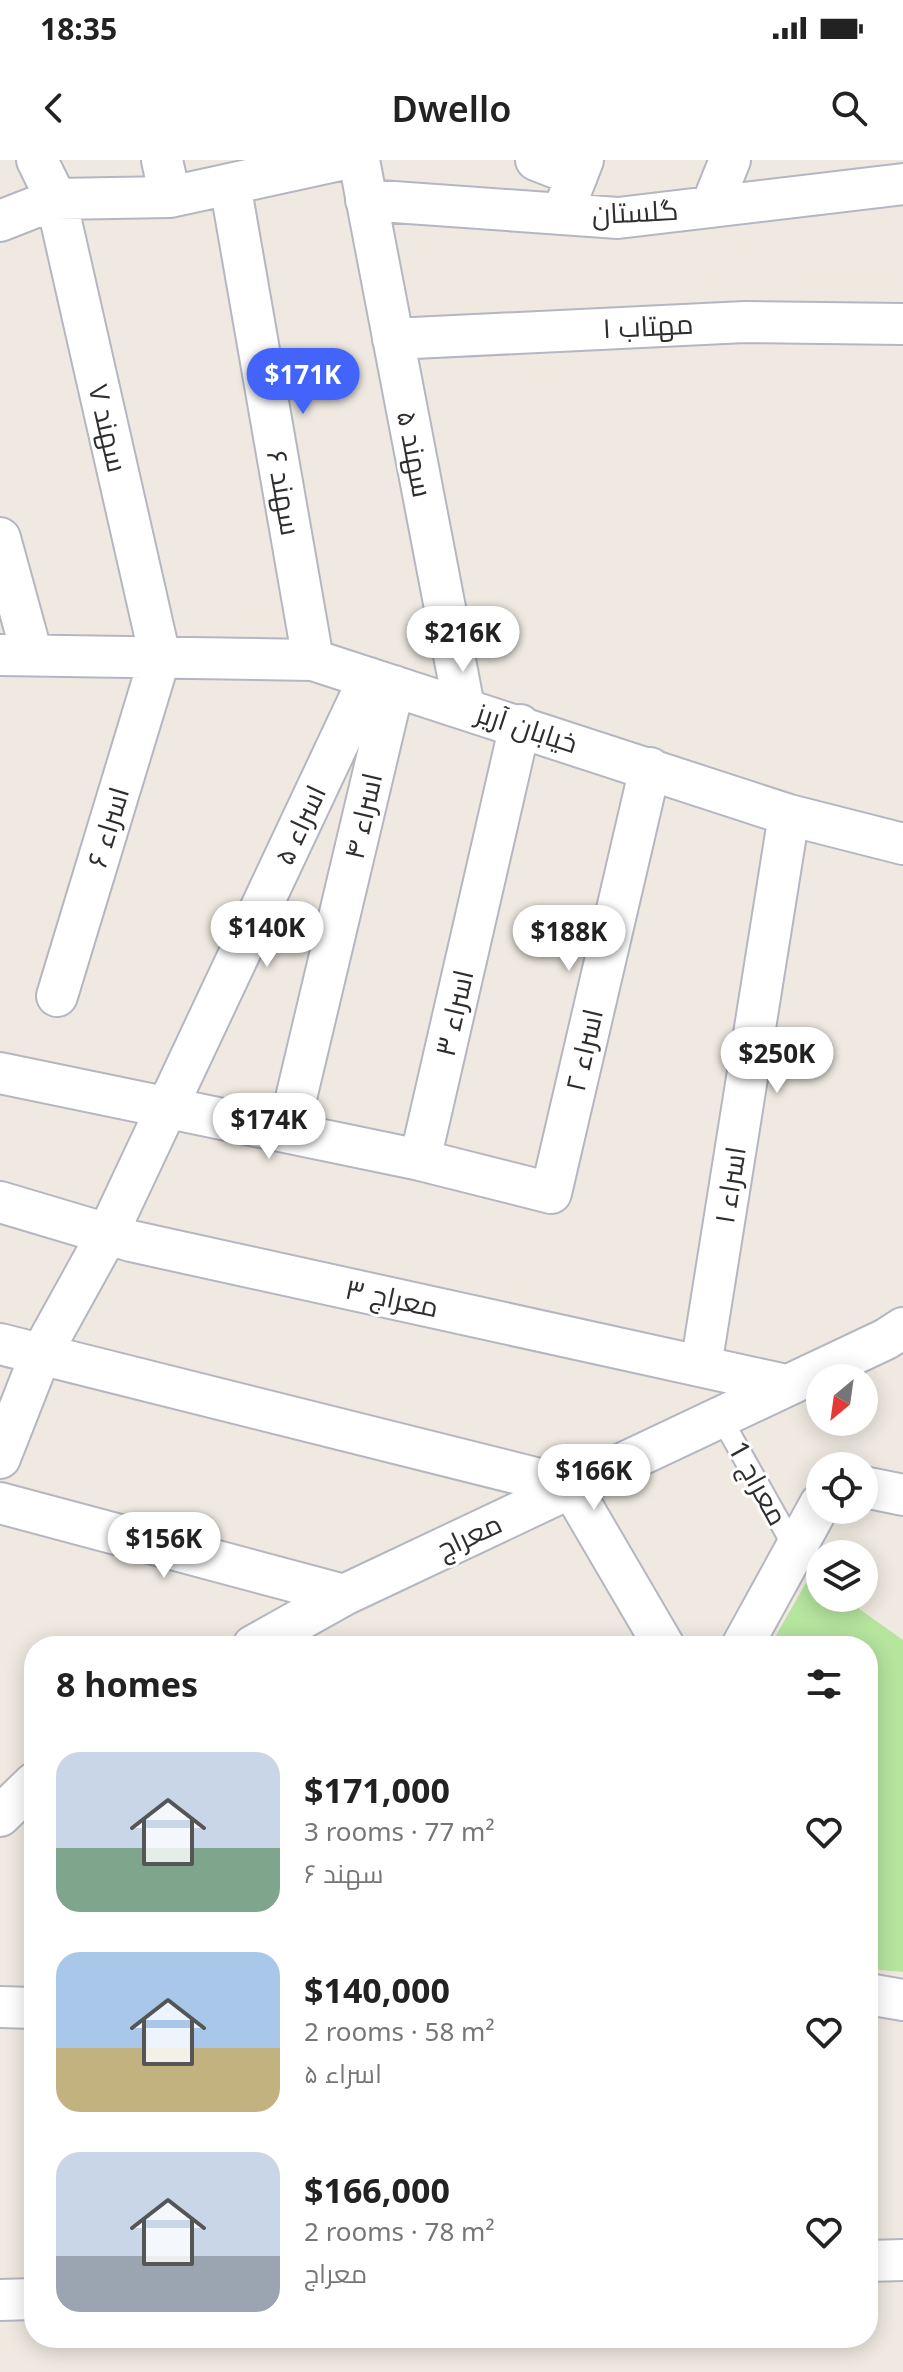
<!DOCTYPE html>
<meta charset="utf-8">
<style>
:root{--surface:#fff;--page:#f2f2f2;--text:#222;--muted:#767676;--accent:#4264fb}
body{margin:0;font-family:"Noto Sans",Cairo,sans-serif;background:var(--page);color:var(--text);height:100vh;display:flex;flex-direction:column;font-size:30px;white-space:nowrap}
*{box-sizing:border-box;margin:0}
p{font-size:26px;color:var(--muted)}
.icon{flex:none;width:44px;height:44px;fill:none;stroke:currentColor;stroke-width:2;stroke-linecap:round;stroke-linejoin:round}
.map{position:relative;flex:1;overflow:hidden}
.details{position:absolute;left:24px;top:1476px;width:854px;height:712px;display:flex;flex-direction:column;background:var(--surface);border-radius:32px;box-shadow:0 4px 20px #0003}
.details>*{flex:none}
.needle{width:52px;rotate:209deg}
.controls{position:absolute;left:806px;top:1204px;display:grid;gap:16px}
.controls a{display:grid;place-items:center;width:72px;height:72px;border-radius:50%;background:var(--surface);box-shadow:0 4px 20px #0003;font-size:40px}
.price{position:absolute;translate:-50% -68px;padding:0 18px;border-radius:28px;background:#fff;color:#222;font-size:26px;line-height:52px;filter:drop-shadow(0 2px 4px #0008)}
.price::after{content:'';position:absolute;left:50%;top:48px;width:24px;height:18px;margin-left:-12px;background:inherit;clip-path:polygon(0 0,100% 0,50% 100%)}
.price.selected{background:var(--accent);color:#fff}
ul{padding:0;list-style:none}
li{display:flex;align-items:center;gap:24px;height:200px;padding:0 32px}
li span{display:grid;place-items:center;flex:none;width:224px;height:160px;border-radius:24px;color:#555}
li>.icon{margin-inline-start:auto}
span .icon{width:96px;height:96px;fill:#fffc;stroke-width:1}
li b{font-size:34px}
h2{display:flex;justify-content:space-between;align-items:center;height:96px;padding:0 32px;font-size:34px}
.status{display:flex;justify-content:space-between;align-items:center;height:56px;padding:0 40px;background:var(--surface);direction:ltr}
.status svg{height:22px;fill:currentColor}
header{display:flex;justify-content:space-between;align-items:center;height:104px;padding:0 32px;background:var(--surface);font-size:36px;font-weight:600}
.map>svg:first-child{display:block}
.green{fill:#b6e59e}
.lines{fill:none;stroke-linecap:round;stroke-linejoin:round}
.lane-casing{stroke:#b4b7c1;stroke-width:24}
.street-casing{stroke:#b4b7c1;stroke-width:44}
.lane{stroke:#fff;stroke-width:20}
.street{stroke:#fff;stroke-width:40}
.labels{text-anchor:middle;stroke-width:6;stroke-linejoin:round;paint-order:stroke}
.street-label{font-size:28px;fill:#2e2e2e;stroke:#fff}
</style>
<div class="status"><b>18:35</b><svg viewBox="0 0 49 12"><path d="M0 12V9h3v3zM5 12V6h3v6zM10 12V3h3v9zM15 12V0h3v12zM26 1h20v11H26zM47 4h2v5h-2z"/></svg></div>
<header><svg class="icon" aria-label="back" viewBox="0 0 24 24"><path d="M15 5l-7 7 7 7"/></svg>Dwello<svg class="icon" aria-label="search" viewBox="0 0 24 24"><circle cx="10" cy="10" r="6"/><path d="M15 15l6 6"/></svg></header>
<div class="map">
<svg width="903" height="2212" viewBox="0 0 903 2212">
<rect width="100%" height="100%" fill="#efe9e1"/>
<path class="green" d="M811,1414l9,6v18h24l59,42v332l-35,-3v-323h-98z"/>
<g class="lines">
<g class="lane-casing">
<path id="lane" d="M720,1256l75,133"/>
</g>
<g class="street-casing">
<path id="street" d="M37,0l19,39 104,458 -103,339
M162,0l8,37
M359,0l105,547
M536,0l41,16
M230,24l83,476
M366,40l252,18 285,-34
M711,47l19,-47
M562,54l21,-54
M0,61l56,-22 114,-2 170,-37
M393,179l352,-17 158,2
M0,378l32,117
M0,495l313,5 476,155 114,29
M0,913l420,87 131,33 99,-425
M288,972l106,-446
M420,1000l100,-435
M0,1042l131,39 655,144
M0,1184l571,143 93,159
M701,1206l88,-551
M0,1298l40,-102 68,-123 261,-555
M864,1327l39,8
M0,1343l344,92
M253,1486l91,-51 542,-256 17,-11
M742,1486l78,-142
M0,1656l34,-33
M868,1834l35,6
M0,1847l34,1
M868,2101l35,-1
M0,2140l34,-1"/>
</g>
<use href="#lane" class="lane"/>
<use href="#street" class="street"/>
</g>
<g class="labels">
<g class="street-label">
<text transform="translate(635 52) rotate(-3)" y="10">گلستان</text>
<text transform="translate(648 166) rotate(-3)" y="10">مهتاب ۱</text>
<text transform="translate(108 268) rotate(77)" y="10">سهند ۷</text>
<text transform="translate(415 294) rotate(79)" y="10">سهند ۵</text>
<text transform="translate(284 333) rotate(80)" y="10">سهند ۶</text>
<text transform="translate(527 568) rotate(18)" y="10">خیابان آریز</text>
<text transform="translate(363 656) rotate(-77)" y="10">اسراء ۴</text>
<text transform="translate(300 665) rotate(-65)" y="10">اسراء ۵</text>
<text transform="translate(108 667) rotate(-73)" y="10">اسراء ۶</text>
<text transform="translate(454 853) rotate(-77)" y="10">اسراء ۳</text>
<text transform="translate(584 890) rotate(-77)" y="10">اسراء ۲</text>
<text transform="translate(730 1025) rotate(-81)" y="10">اسراء ۱</text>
<text transform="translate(392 1138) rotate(12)" y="10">معراج ۳</text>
<text transform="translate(758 1323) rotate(61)" y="10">معراج 1</text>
<text transform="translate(469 1376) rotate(-25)" y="10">معراج</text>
</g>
</g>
</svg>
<div class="controls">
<a><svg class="needle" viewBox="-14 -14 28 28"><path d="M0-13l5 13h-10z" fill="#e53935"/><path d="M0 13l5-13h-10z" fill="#767676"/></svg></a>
<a><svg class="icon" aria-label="locate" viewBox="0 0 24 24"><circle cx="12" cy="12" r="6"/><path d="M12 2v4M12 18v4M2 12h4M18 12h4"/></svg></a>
<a><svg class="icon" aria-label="layers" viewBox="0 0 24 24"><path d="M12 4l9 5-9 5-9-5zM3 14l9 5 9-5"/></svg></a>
</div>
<b class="price selected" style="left:303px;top:256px">$171K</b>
<b class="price" style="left:463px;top:514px">$216K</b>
<b class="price" style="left:267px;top:809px">$140K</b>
<b class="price" style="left:569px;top:813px">$188K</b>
<b class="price" style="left:777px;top:935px">$250K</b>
<b class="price" style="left:269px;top:1001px">$174K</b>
<b class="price" style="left:594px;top:1352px">$166K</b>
<b class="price" style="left:164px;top:1420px">$156K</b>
<section class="details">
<h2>8 homes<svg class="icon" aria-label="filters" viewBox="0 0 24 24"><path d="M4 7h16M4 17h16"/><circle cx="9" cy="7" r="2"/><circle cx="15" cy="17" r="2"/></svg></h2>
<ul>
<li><span style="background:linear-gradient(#c9d6e8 60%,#7fa58c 0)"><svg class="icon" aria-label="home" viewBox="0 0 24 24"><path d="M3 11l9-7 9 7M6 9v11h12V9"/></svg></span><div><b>$171,000</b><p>3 rooms · 77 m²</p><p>سهند ۶</p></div><svg class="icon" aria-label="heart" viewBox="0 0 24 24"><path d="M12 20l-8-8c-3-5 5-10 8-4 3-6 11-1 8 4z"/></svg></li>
<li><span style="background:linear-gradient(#a9c7e8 60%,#c2b280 0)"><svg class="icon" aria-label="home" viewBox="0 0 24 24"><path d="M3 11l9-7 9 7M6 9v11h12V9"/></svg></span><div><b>$140,000</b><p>2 rooms · 58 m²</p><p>اسراء ۵</p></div><svg class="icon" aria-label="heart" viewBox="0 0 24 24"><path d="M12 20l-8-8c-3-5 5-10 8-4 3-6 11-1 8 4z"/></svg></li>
<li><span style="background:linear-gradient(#c9d6e8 65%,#9aa5b1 0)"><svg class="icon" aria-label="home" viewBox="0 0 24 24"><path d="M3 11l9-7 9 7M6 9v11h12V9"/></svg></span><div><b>$166,000</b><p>2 rooms · 78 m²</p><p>معراج</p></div><svg class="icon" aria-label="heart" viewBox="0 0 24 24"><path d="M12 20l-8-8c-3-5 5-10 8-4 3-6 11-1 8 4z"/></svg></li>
</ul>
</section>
</div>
